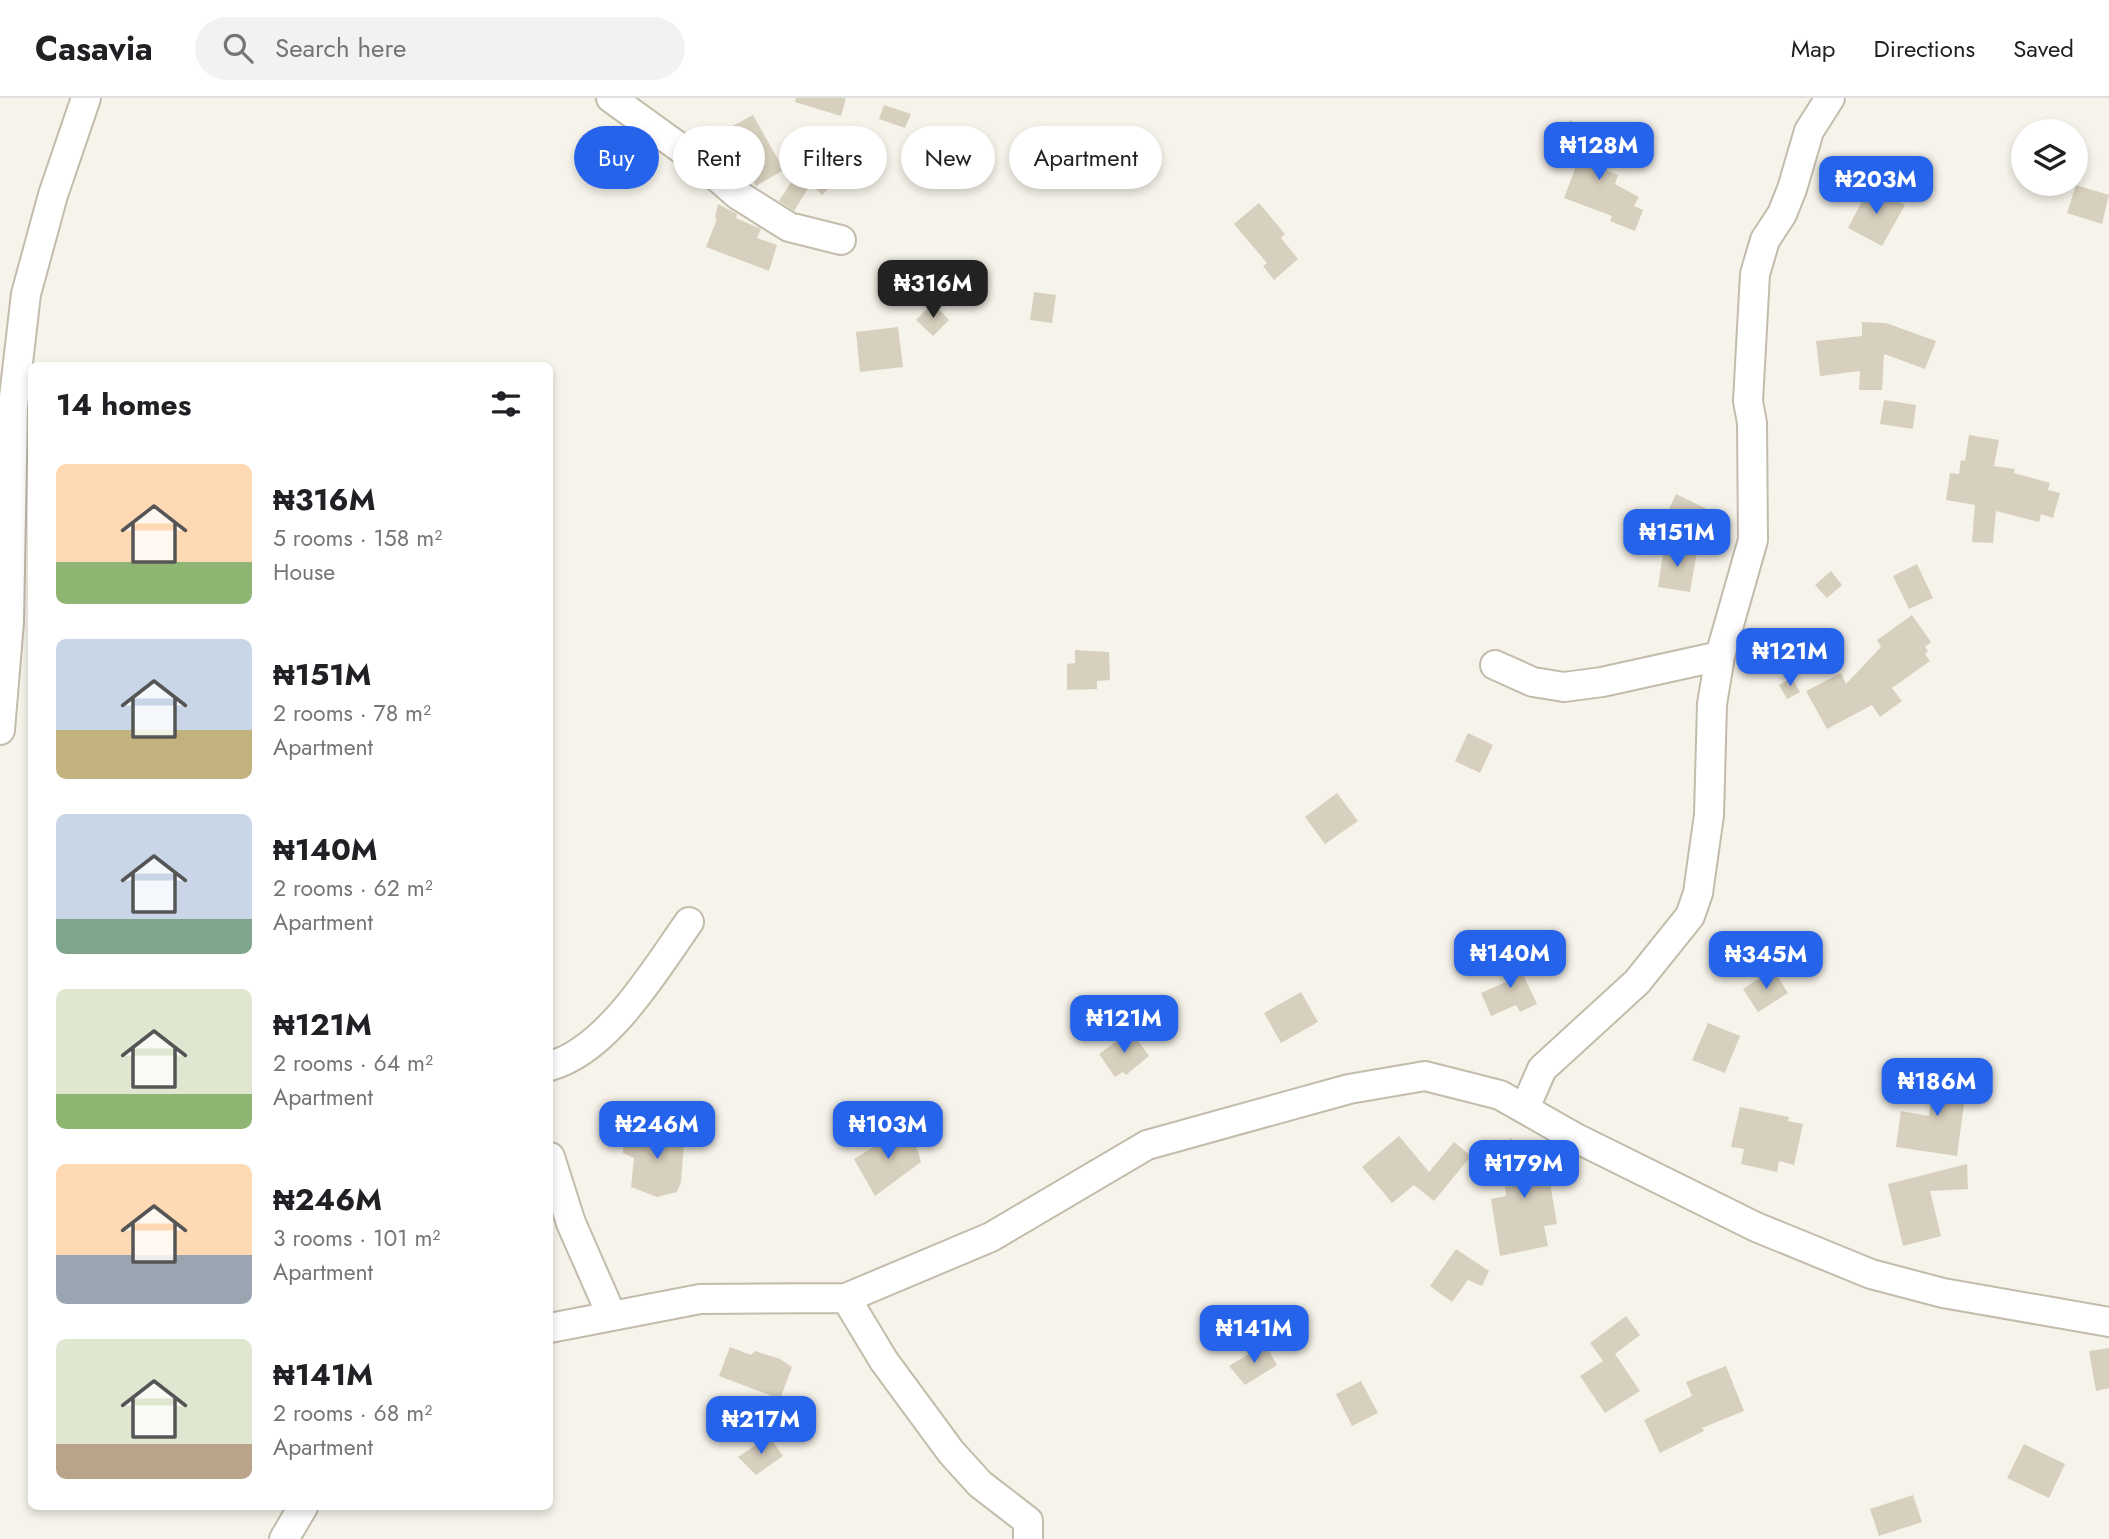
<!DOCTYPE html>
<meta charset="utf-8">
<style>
:root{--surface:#fff;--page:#f2f2f2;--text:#202124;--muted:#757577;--line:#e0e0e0;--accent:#2563eb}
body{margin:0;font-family:Jost,sans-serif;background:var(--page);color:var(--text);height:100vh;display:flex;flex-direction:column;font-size:26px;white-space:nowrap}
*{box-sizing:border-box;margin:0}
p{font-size:23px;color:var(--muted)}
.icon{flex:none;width:38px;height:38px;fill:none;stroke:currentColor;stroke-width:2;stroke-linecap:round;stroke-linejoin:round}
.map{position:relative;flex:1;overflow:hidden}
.details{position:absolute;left:28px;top:264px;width:525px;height:1148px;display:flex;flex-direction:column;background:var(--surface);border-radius:10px;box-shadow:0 4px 10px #0003}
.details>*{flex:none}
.banner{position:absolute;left:574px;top:28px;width:665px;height:63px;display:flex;gap:14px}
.tools{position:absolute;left:2011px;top:21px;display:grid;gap:14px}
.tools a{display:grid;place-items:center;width:77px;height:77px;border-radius:50%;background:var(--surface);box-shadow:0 4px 10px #0003;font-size:35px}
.price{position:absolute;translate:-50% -60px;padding:0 16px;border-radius:14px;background:var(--accent);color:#fff;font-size:23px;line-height:46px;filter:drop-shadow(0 2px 4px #0008)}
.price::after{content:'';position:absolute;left:50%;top:42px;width:21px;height:16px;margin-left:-10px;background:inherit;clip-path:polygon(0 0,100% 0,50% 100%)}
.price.on{background:#222;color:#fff}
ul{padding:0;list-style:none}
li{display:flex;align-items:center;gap:21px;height:175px;padding:0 28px}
li span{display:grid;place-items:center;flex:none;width:196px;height:140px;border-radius:10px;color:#555}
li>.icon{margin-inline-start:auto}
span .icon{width:84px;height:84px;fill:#fffc;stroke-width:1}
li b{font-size:30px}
h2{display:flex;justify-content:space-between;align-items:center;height:84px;padding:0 28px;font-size:30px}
.pill{padding:0 24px;border-radius:32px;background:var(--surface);box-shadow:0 4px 10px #0003;font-size:24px;line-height:63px}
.pill.on{background:var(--accent);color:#fff}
header{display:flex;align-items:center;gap:42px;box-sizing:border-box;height:98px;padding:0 35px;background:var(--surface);border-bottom:2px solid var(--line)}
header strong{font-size:33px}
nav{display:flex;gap:38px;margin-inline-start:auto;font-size:24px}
.search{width:490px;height:63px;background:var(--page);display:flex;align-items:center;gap:18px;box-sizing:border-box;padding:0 24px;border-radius:38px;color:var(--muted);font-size:26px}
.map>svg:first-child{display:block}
.building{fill:#d8d0be}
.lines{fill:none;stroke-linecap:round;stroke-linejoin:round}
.minor-casing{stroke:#c2bcab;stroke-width:32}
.minor{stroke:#fff;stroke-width:28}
</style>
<header>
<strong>Casavia</strong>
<div class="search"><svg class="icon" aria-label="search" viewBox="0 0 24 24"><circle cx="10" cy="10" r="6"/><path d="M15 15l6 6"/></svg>Search here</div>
<nav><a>Map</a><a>Directions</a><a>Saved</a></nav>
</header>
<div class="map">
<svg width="2109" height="1441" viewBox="0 0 2109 1441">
<rect width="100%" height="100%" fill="#f6f3ea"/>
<path class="building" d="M796,0h50l-5,18 -46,-14z
M884,7l27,9 -6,14 -26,-9z
M753,17l31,55 -28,16 -10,-18 -5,2 -10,-20 4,-2 -10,-18z
M1570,22l39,25 -14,21 23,9 -3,9 24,13 -5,9 9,4 -8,21 -25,-10 2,-5 -48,-18 19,-50 -22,-15z
M827,48l22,21 -27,28 -11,-11 -17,27 -15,-10 11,-17z
M2076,87l33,10 -7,29 -35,-11z
M1870,88l35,19 -23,41 -34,-18z
M1259,105l26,31 -4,4 17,21 -24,21 -11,-14 4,-3 -33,-39z
M718,106l19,10 -1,4 25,11 -4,9 20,7 -8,26 -63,-24 11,-28 -2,-1z
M916,164l26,19 -19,25 -25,-19z
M1034,194l22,3 -4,28 -22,-3z
M933,205l16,17 -16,16 -17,-16z
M1862,224l24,1 50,18 -11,28 -41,-15 -2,36h-23l1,-19 -40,5 -4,-35 46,-5z
M898,229l5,40 -43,5 -4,-40z
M1884,302l32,5 -3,24 -33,-5z
M1969,337l30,5 -5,26 21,3 -1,4 36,10 -2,7 12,3 -7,25 -12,-4 -2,8 -43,-11 -3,32 -21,-1 3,-37 -29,-5 4,-27 9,1 2,-14 4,1z
M1676,396l33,16 -9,18 -33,-15z
M1664,449l33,5 -7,40 -32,-5z
M1917,466l16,34 -24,11 -16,-33z
M1831,473l11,14 -15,13 -12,-13z
M1912,517l19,27 -6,5 3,4 -3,3 5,7 -38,27 10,13 -22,16 -8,-12 -45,24 -21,-38 35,-18 5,11 35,-37 -4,-7z
M1075,552l34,2 1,28 -13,1v8l-30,1v-26l8,-1z
M1792,580l8,14 -13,7 -8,-14z
M1468,635l25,12 -13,28 -25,-12z
M1337,695l21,28 -33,23 -20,-27z
M1515,859l22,47 -17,8 -4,-7 -25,11 -10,-23 25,-11 -9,-17z
M1773,871l15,24 -30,19 -15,-23z
M1301,894l17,30 -37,21 -17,-30z
M1708,925l32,13 -15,37 -33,-13z
M1131,933l18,25 -23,19 -3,-3 -8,5 -16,-23z
M1935,973l33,4 -11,81 -61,-9 5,-36 28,5z
M1740,1009l49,10 -1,4 15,3 -9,41 -15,-4 -2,11 -36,-8 3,-15 -13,-2z
M640,1029l45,4 -4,51 -4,10 -20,5 -26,-10 3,-29 -11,-5 1,-14 15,1z
M904,1030l14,23 3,11 -46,34 -21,-37z
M1399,1038l30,36 25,-30 17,14 -37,45 -20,-16 -22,18 -30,-36z
M1510,1040l50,26 -10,19 7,41 -13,2 4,20 -48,10 -9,-57 15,-3 -1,-10 34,-5 -52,-27 8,-15 12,6z
M1967,1066l1,25 -38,2 11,45 -38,10 -15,-62z
M1456,1151l33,22 -7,15 -14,-6 -16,22 -22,-16z
M1626,1218l14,19 -25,19 25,37 -35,22 -25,-37 23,-15 -13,-18z
M1265,1246l12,21 -32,20 -16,-19z
M730,1249l21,8 4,-4 25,8 12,8 -12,32 -61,-23z
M2109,1250v40l-13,3 -7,-40z
M1726,1268l18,45 -42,17 2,3 -44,22 -16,-33 48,-24 -6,-14z
M1361,1283l17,32 -26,13 -16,-32z
M769,1338l14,20 -27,19 -18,-18z
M2024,1346l41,20 -16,34 -42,-20z
M1913,1397l9,27 -43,14 -9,-27z"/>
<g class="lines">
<g class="minor-casing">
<path id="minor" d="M611,0l90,65 37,32 51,32 52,13
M1495,567l38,17 31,5 38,-5 118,-26
M0,632l9,-108 4,-216 13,-112 27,-99 33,-97
M550,968c58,-16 105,-96 139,-144
M1525,1010l17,-39 95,-87 53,-66 8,-23 11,-78 3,-111 8,-48 33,-116 -1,-117 -4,-22 7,-127 10,-34 17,-26 10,-25 17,-58 21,-33
M550,1059l21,66 40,91
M846,1200l38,63 67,91 29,32 48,37v18
M550,1230l150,-29 146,-1 145,-61 156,-92 202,-56 76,-13 75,19 74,42 182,90 115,47 72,19 166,29
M284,1441l19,-32"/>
</g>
<use href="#minor" class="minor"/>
</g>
</svg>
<div class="tools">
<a><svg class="icon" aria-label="layers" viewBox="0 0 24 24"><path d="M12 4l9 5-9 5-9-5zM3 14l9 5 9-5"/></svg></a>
</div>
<b class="price" style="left:1599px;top:84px">₦128M</b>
<b class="price" style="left:1876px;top:118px">₦203M</b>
<b class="price on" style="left:933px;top:222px">₦316M</b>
<b class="price" style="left:1677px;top:471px">₦151M</b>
<b class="price" style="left:1790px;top:590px">₦121M</b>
<b class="price" style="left:1510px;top:892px">₦140M</b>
<b class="price" style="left:1766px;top:893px">₦345M</b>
<b class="price" style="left:1124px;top:957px">₦121M</b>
<b class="price" style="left:1937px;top:1020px">₦186M</b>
<b class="price" style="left:657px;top:1063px">₦246M</b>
<b class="price" style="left:888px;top:1063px">₦103M</b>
<b class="price" style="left:1524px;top:1102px">₦179M</b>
<b class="price" style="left:1254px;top:1267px">₦141M</b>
<b class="price" style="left:761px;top:1358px">₦217M</b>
<div class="banner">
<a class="pill on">Buy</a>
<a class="pill">Rent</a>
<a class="pill">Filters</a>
<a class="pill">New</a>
<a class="pill">Apartment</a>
</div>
<section class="details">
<h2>14 homes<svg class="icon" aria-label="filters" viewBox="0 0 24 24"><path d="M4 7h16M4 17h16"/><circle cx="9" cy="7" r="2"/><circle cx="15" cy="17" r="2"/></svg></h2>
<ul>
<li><span style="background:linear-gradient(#ffd9b3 70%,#8fb573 0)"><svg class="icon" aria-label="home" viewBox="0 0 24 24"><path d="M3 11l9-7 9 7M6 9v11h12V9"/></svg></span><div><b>₦316M</b><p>5 rooms · 158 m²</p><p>House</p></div></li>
<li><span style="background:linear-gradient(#c9d6e8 65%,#c2b280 0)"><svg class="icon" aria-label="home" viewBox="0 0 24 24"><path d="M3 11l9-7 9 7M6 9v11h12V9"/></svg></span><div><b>₦151M</b><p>2 rooms · 78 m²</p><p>Apartment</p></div></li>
<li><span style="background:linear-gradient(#c9d6e8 75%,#7fa58c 0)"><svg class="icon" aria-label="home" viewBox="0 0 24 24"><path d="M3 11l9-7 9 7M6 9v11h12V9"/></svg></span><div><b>₦140M</b><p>2 rooms · 62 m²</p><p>Apartment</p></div></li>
<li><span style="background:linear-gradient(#dfe7d0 75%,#8fb573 0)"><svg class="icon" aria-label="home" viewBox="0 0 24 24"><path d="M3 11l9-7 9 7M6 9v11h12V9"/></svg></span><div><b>₦121M</b><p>2 rooms · 64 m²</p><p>Apartment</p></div></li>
<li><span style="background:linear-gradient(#ffd9b3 65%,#9aa5b1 0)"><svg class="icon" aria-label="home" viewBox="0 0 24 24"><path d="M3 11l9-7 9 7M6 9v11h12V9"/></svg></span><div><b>₦246M</b><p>3 rooms · 101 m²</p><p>Apartment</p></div></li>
<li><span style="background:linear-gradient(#dfe7d0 75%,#b9a48a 0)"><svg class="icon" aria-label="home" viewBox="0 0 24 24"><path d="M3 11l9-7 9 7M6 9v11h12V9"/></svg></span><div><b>₦141M</b><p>2 rooms · 68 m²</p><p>Apartment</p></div></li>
</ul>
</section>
</div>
